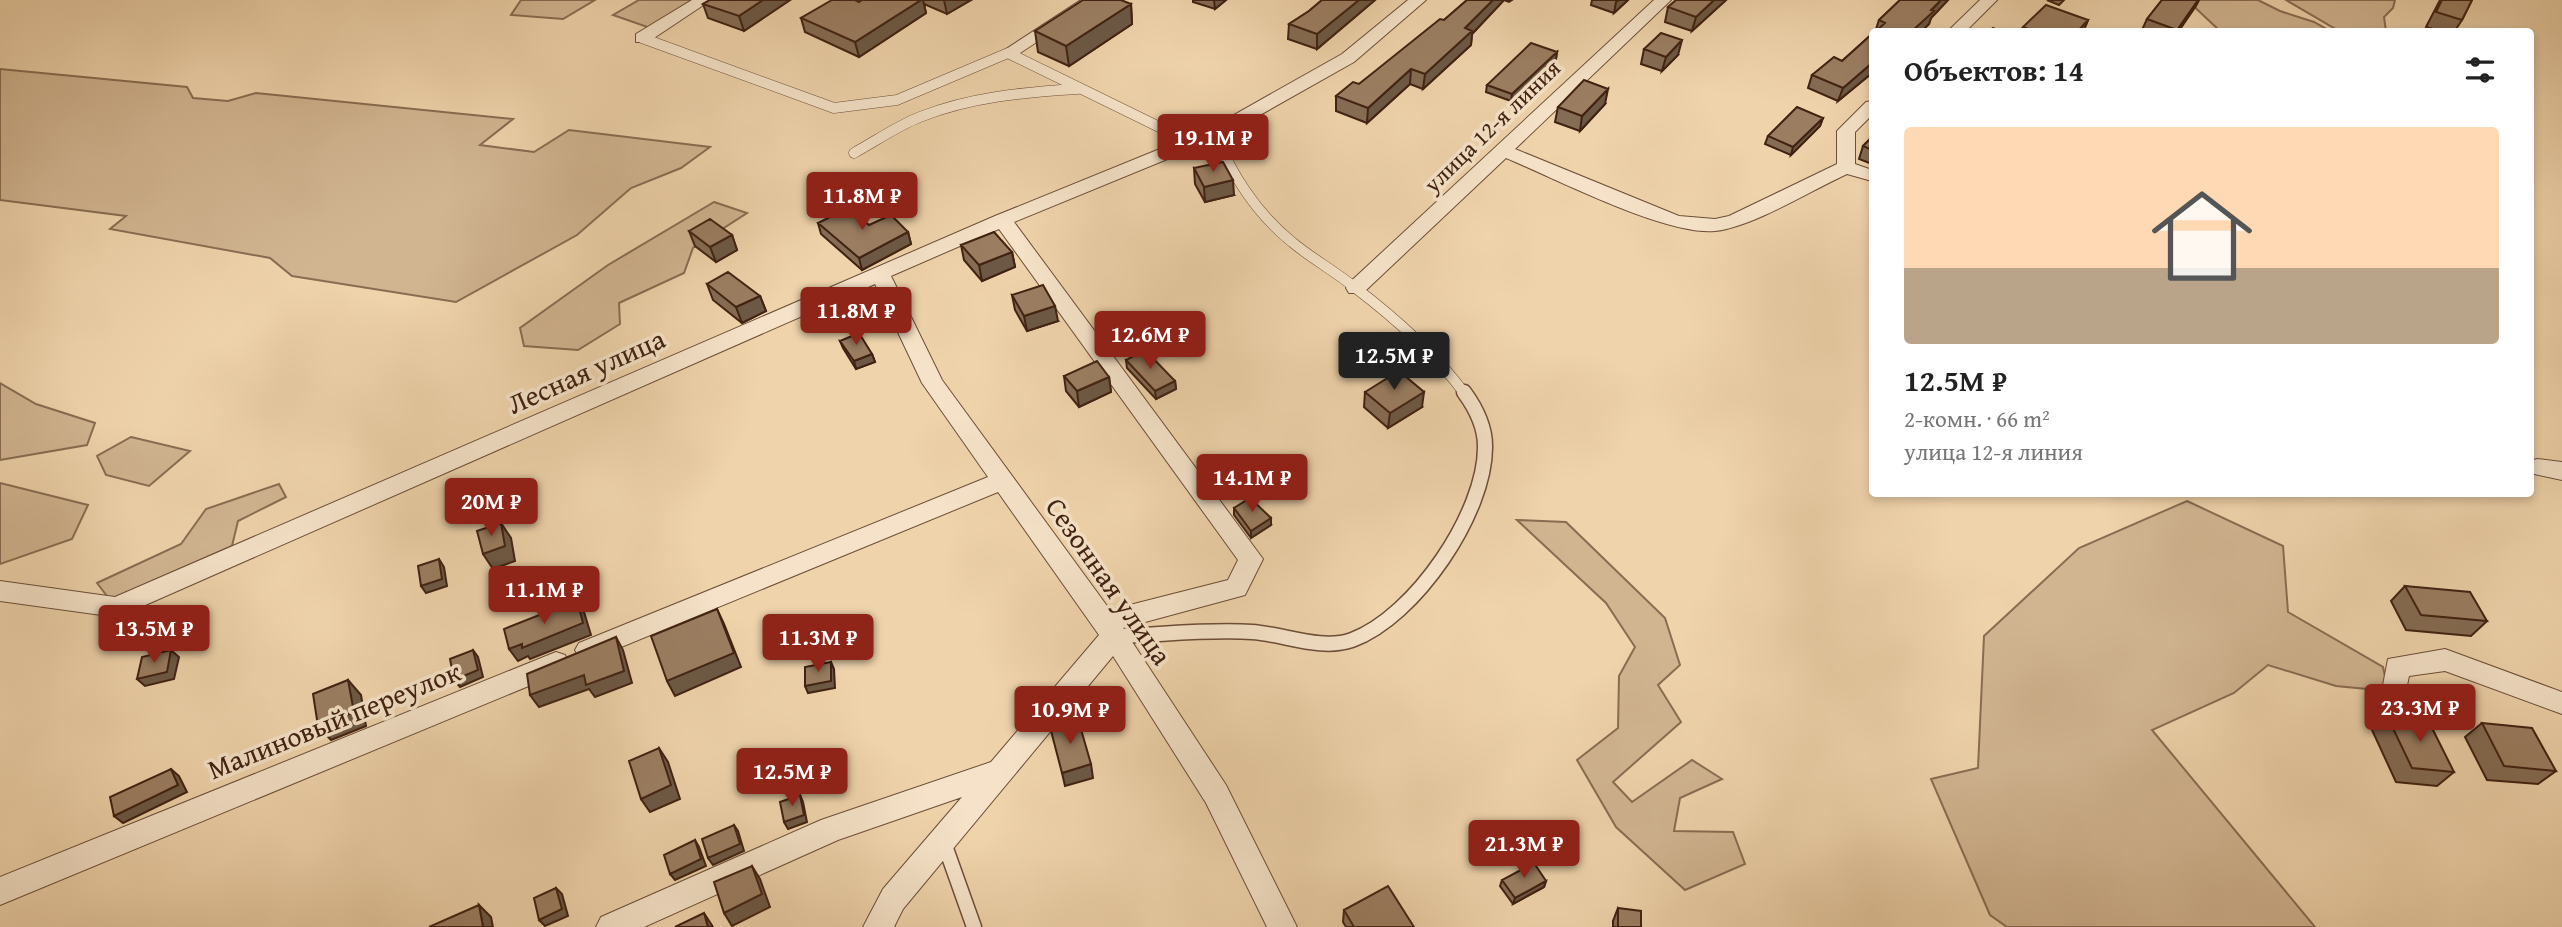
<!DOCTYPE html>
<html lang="ru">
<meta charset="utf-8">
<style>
:root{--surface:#fff;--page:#f2f2f2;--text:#222;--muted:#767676;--accent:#8f2418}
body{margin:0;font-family:"Gentium Book Plus",serif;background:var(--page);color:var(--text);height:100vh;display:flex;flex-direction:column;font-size:26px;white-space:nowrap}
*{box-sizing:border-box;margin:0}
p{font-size:23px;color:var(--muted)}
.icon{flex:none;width:38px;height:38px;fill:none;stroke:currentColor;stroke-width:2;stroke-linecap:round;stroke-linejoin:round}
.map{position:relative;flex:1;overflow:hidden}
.side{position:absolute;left:1869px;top:28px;width:665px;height:469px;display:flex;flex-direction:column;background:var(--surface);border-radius:7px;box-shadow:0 4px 10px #0003}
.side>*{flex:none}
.price{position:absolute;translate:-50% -60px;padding:0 16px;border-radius:7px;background:var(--accent);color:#fff;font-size:23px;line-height:46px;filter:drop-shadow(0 2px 4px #0008)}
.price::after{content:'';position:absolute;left:50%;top:42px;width:21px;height:16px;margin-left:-10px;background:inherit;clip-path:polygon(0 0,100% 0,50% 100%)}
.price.current{background:#222;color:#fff}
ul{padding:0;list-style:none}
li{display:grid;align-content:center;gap:14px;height:371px;padding:0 35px}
li span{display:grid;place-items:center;height:217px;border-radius:7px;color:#555}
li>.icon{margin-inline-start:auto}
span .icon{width:126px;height:126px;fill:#fffc;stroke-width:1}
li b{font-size:30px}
h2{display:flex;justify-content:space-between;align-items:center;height:84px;padding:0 35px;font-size:30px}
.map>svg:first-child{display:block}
.green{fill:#d1b591;stroke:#896c52;stroke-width:2}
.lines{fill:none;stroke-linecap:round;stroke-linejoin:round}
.lane-far1-casing{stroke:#6c4e38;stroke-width:11}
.lane-casing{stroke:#6c4e38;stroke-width:17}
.street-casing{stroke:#6c4e38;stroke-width:2}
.lane-far1{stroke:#f5e2c8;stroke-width:10}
.lane{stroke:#f5e2c8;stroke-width:14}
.street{fill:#f5e2c8;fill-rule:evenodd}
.wall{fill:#856c54;stroke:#412212;stroke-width:2}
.shaded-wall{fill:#6c5845;stroke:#412212;stroke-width:2}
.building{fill:#9b7e62;stroke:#412212;stroke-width:2}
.labels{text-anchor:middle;stroke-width:7;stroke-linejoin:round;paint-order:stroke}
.far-street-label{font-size:23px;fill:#412212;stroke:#f5e2c8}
.street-label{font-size:28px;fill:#412212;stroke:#f5e2c8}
</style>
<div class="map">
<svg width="2562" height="927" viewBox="0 0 2562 927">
<rect width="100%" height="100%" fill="#efd3ab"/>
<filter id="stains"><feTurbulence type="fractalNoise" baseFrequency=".00286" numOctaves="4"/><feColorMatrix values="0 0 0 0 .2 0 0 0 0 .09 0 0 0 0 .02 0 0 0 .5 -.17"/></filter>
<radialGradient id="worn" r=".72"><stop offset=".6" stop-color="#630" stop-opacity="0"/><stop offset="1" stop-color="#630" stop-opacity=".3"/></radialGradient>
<path class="green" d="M521,0h74l-32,19 -52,-4z
M639,0h72l-58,29 -40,-14z
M2187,0h71l22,11 34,11 16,9h-110z
M2286,0h109l-2,8 -9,9 2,14h-47z
M0,69l187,18 6,11 35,3 28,-8 257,26 -33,26 54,7 35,-22 141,17 -29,21 -50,20 -54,47 -121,67 -164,-26 -22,-18 -160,-29 16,-13 -126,-16z
M714,202l33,11 -54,35 -9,25 -65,30 1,21 -42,26 -54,-4 -4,-18 88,-63z
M0,383l36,21 59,19 -8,22 -87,15z
M131,437l59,14 -41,35 -43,-11 -9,-19z
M0,483l88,22 -16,34 -72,25z
M279,484l7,13 -48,24 -6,25 -122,54 -13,-17 84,-39 25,-35z
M2187,501l96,45 5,66 95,55 5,24 -52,-5 -68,-21 -34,28 -82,37 163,197h-308l-17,-12 -59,-136 47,-11 6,-132 95,-88z
M1517,520l49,2 99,96 15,47 -22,20 23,37 -68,60 19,20 60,-42 30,19 -42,19 -6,33 59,1 12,32 -60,26 -69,-63 -39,-67 41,-32 1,-52 16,-29 -29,-44z"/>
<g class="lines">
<g class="lane-far1-casing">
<path id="lane-far1" d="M642,38l192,70 63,-8 111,-47 184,90
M1215,133c16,41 42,81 77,109 19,16 41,28 61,44 41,31 81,66 112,108
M854,153c22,-12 43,-27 66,-36 50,-20 105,-25 158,-28"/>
</g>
<g class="lane-casing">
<path id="lane" d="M1114,636c46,-1 92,-7 138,-4 32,2 69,19 100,8 63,-23 134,-128 133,-194 0,-19 -10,-39 -21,-54
M943,840l31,87"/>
</g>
<g class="street-casing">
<path id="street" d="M692,0h19l-63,42h-12v-8z
M1081,0h19l-86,57h-12l-2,-4z
M1408,0h18l-72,62 -133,75 -207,85 249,337 -18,36 -122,33 103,157 71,142h-30l-61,-124 -93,-147 -210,253 -9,18h-31l20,-38 79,-92 -124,43 -194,87h-48l5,-10 220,-97 170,-58 108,-127 -101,-143 -401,165 -9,4 -9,-4 -4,-7 4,-7 409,-166 -66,-94 -47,-99 -750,330 -9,3 -116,-16v-20l115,16 880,-381 214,-87 133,-75zM999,229l239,331 -10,20 -118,30 -168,-230 -51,-104z
M1654,0h17l-156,149 164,67 36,3 14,-3 108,-52v-33l29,-29 6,-1v14l-17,17v32l17,6v11l-25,-7c-35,16 -94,53 -132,57 -49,5 -159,-52 -209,-73l-143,135h-14l-3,-5 3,-5z
M1980,0h17l-32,32h-18z
M2537,459l25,3v18l-32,-7v-12z
M2445,649l117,43v22l-117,-43 -36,5 -7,33 -9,3 -9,-3 -4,-8 8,-42z
M556,652l9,3 4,8 -4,8 -565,234v-28z"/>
</g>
<use href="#lane-far1" class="lane-far1"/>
<use href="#lane" class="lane"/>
<use href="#street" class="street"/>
</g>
<path class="wall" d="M710,0h80l-46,31 -36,-13 -5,-14z
M862,0h109l-24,14 -23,-10 2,9 -67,44 -54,-25 -4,-14z
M1193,0h33l-11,9 -22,-7z
M1322,0h53l-58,49 -29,-10 1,-15 20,-13z
M1467,0h45l-3,2 -5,-2 -32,34 -1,11 -48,44 -13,-5 -43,39 -31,-12v-15l23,-12 85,-64z
M1592,0h36l-14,13 -23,-8z
M1726,0l-34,31 -27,-9 3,-15z
M1900,0h48l-17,18 -2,6 -8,8h-46l4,-12z
M2047,0h17l-5,5z
M2162,0h37l-21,32h-37l6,-13z
M2440,0h32l-10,20 -8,12h-11l-17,-5z
M1131,4l1,20 -63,42 -31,-14 -3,-21z
M2088,20l-5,12h-62l2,-5z
M1872,34v39l-34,28 -30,-13 4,-13 30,-14z
M1644,49l34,6 -16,16 -21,-7z
M1557,52l-1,7 -45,42 -25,-9 1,-7z
M1605,104l-25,27 -25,-9 3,-15z
M1823,118l-3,8 -29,29 -26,-11 3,-8z
M1872,137v27l-13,-5 4,-13z
M1194,168l40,27 -29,7 -10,-18z
M818,223l51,2 39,7 3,12 -49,26 -41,-36z
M689,231l43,4 5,15 -21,12 -21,-16z
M961,245l51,7 3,15 -33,14 -18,-21z
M707,284l53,12 6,15 -24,12 -29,-23z
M1012,295l46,26 -31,10 -12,-21z
M840,341l32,13 3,8 -19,7 -13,-21z
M1126,360l49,21 1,8 -20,10 -29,-31z
M1064,376l45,1 2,15 -32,15 -13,-16z
M1365,392l57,15 -34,21 -24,-21z
M1234,508l37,17 -20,13 -17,-23z
M2405,586l82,35 -16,15 -65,-6 -15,-29z
M2387,716l67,56 -17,14 -41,-4 -24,-52z
M2482,723l74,48 -18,13 -51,-4 -22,-43z
M1502,880l44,1 -2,6 -31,17 -13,-18z
M1618,908l23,19h-28v-6z
M1344,910l70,17h-68l-3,-5z"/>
<path class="shaded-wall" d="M763,0h27l-46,31 -5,-15z
M921,0h2l3,13 -67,44 -4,-15z
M944,0h27l-24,14z
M1214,0h12l-11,9z
M1359,0h16l-58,49v-15z
M1493,0h11l-32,34 -1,11 -48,44 2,-15 40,-46z
M1619,0h9l-14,13 2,-11z
M1714,0h12l-34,31 4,-14z
M1941,0h7l-17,18 -2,6 -8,8h-10z
M2198,0h1l-3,6 -18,26h-2z
M1131,4l1,20 -63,42 -3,-20z
M2088,20l-5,12h-6z
M1682,40l-4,15 -16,16 4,-14z
M1557,52l-1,7 -45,42 1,-7z
M1872,63v10l-34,28 5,-13z
M1411,69l-1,15 -43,39 1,-15z
M1608,89l-3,15 -25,27 2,-15z
M1823,118l-3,8 -29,29 2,-8z
M1233,180l1,15 -29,7 -1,-15z
M908,232l3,12 -49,26 -3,-12z
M732,235l5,15 -21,12 -6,-15z
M1012,252l3,15 -33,14 -3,-16z
M760,296l6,15 -24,12 -6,-16z
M1055,306l3,15 -31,10 -3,-15z
M872,354l3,8 -19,7 -2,-8z
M1109,377l2,15 -32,15 -2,-16z
M1175,381l1,8 -20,10 -1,-8z
M1424,392l-2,15 -34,21 2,-15z
M1271,518v7l-20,13v-7z
M501,523l10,15 4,23 -22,8 -10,-15z
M439,559l5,8 3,19 -21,7 -5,-7z
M577,600l7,12 7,23 -61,24 -2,-3 -10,5 -9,-12z
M717,609l7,15 17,43 -66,29 -8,-15z
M616,637l7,13 9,33 -37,14 -6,-8 -50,18 -9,-12z
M171,650l8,7 -5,22 -29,7 -8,-7z
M473,650l5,7 5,20 -23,10 -6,-7z
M831,662l3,7 1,19 -27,5 -3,-7z
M348,680l13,15 5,31 -35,14 -13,-14z
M659,748l9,14 12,37 -30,13 -9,-13z
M1091,764l2,14 -28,8 -3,-13z
M171,769l8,7 8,16 -64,31 -9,-7z
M800,795l3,7 4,20 -19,7 -4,-7z
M734,825l4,6 6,20 -31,14 -5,-7z
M695,840l4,7 7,19 -31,14 -5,-6z
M752,866l8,13 10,28 -38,19 -8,-13z
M1546,881l-2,6 -31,17 2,-6z
M556,888l6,6 6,22 -23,10 -6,-6z
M479,905l12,12 2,10h-10z
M704,913l9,14h-5z"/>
<path class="building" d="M710,0h53l-24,16 -36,-12z
M832,0h23l4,2 3,-2h59l-66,42 -54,-24z
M1083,0h38l10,4 -65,42 -31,-15z
M1322,0h37l-42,34 -28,-10 20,-13z
M1467,0h26l-28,28 7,3 -47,43 -14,-5 -43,39 -32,-12 17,-14 6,2 81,-65 4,1z
M1676,0h38l-18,17 -28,-10z
M1900,0h41l-10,10 3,1 -23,21h-36l10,-9 -6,-3z
M2162,0h36l-21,30 -30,-11z
M2442,0h30l-10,20 -26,-8z
M2046,5l42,15 -11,12h-40l-14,-5z
M1993,28l10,4h-15z
M1661,33l21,7 -16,17 -22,-8z
M1872,34v29l-29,25 -31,-13 22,-18 8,4z
M1531,43l26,9 -45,42 -25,-9z
M1584,80l24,9 -26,27 -24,-9z
M1797,107l26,11 -30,29 -25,-11z
M1872,137v13l-9,-4z
M1223,162l10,18 -29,7 -10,-19z
M848,208l21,17 22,-10 17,17 -49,26 -41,-35z
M710,219l22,16 -22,12 -21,-16z
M994,232l18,20 -33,13 -18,-20z
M728,272l32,24 -24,11 -29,-23z
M1043,285l12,21 -31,10 -12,-21z
M859,333l13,21 -18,7 -14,-20z
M1145,350l30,31 -20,10 -29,-31z
M1097,361l12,16 -32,14 -13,-15z
M1399,371l25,21 -34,21 -25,-21z
M1250,498l21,20 -20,13 -17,-23z
M501,523l4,23 -22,8 -6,-23z
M439,559l3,20 -21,7 -3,-20z
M2405,586l65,6 17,29 -66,-6z
M577,600l6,23 -61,25v-4l-13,5 -5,-20z
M717,609l17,44 -67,28 -16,-45z
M616,637l8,34 -38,14 -2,-10 -54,20 -3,-21z
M171,650l-4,22 -30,7 5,-22z
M473,650l5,20 -24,10 -4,-21z
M831,662v19l-26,5v-19z
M348,680l6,32 -36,14 -5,-32z
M2387,716l41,4 26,52 -42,-4z
M1078,719l13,45 -29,9 -12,-46z
M2482,723l50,5 24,43 -52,-5z
M659,748l12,37 -30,14 -12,-38z
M171,769l7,16 -64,31 -4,-19z
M800,795l4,20 -20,7 -4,-20z
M734,825l6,19 -32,14 -6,-19z
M695,840l6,19 -31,15 -6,-19z
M1534,863l12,18 -31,17 -13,-18z
M752,866l10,28 -38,19 -10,-31z
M1388,886l26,41h-60l-10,-17z
M556,888l6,21 -23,11 -5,-22z
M479,905l4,22h-54z
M1618,908l23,3v16h-23z
M704,913l4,14h-33z"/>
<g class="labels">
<g class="far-street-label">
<text transform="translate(1492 126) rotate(-44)" y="8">улица 12-я линия</text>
</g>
<g class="street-label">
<text transform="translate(586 371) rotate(-24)" y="10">Лесная улица</text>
<text transform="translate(1109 581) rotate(55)" y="10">Сезонная улица</text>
<text transform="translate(334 720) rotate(-22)" y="10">Малиновый переулок</text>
</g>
</g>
<rect width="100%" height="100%" filter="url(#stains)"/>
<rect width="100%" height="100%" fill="url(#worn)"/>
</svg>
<b class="price" style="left:1213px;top:174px">19.1M ₽</b>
<b class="price" style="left:862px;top:232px">11.8M ₽</b>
<b class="price" style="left:856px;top:347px">11.8M ₽</b>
<b class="price" style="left:1150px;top:371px">12.6M ₽</b>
<b class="price current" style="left:1394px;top:392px">12.5M ₽</b>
<b class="price" style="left:1252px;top:514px">14.1M ₽</b>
<b class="price" style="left:491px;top:538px">20M ₽</b>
<b class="price" style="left:544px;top:626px">11.1M ₽</b>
<b class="price" style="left:154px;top:665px">13.5M ₽</b>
<b class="price" style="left:818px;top:674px">11.3M ₽</b>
<b class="price" style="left:2420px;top:744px">23.3M ₽</b>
<b class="price" style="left:1070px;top:746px">10.9M ₽</b>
<b class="price" style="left:792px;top:808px">12.5M ₽</b>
<b class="price" style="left:1524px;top:880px">21.3M ₽</b>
<section class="side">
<h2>Объектов: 14<svg class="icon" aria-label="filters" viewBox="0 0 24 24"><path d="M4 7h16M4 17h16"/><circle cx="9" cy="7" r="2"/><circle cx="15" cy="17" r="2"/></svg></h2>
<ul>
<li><span style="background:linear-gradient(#ffd9b3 65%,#b9a48a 0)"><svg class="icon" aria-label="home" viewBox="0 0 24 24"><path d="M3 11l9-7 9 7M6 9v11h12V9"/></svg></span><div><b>12.5M ₽</b><p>2-комн. · 66 m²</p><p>улица 12-я линия</p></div></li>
</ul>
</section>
</div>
